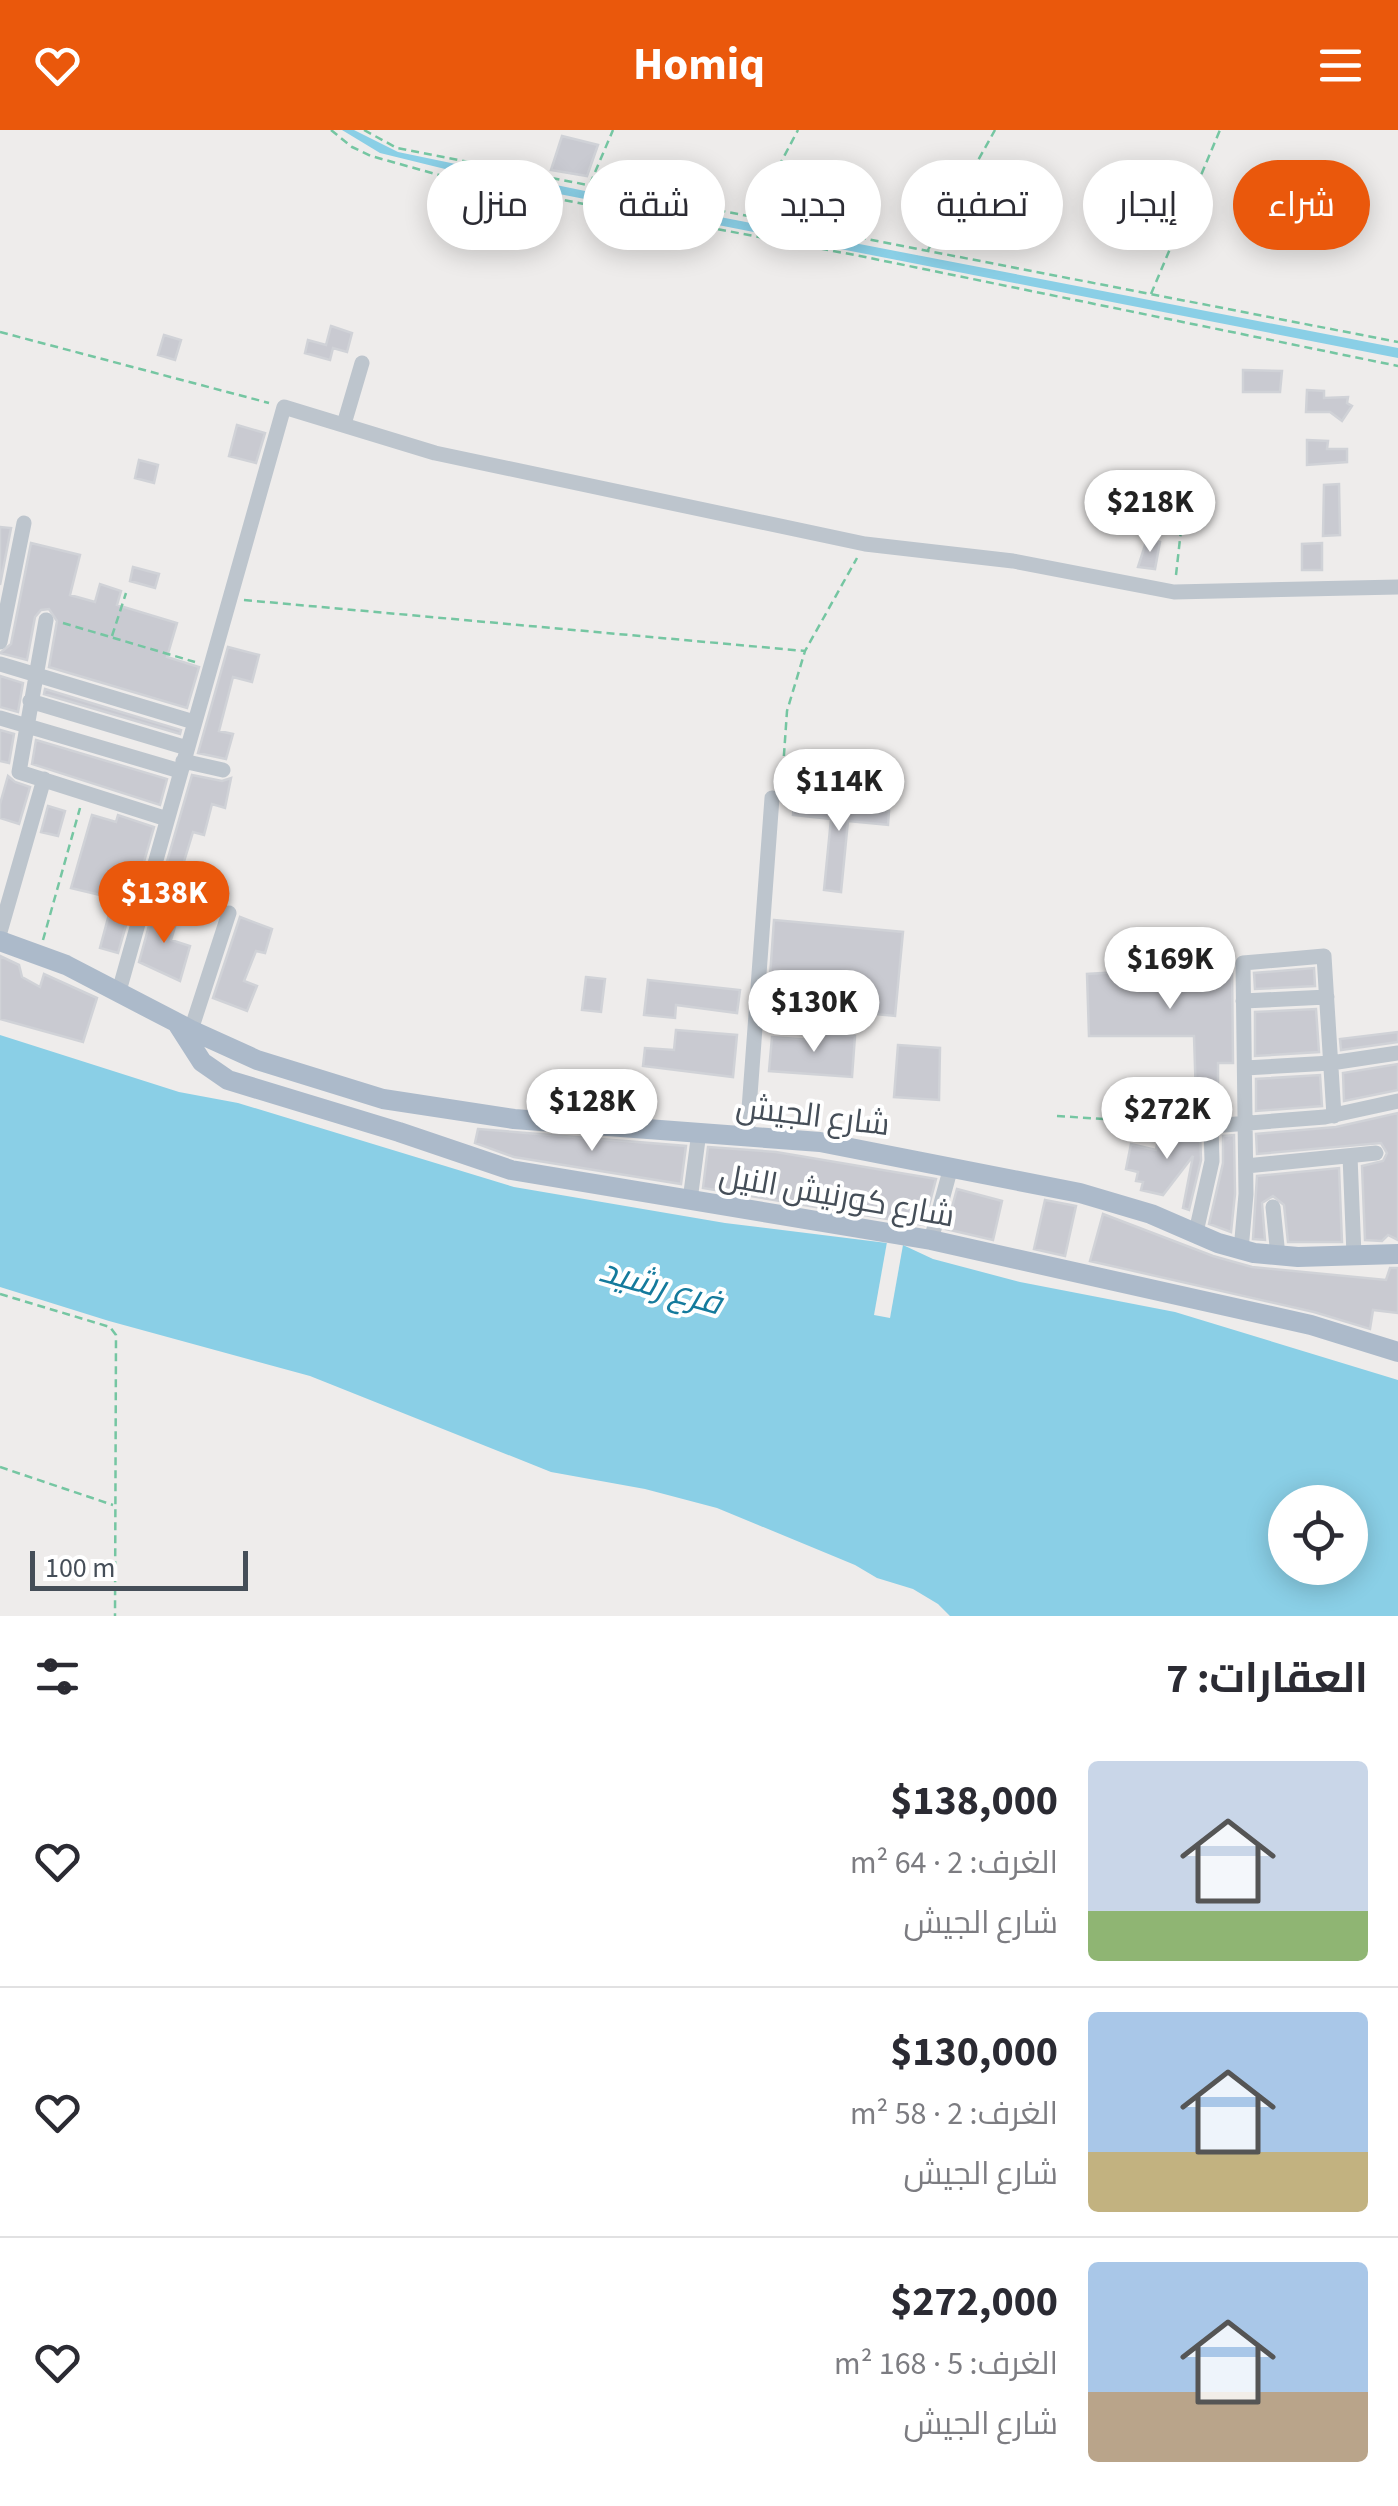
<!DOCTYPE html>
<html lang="ar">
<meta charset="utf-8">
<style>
:root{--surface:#fff;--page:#f2f2f3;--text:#2b2b33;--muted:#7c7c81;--line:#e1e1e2;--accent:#ea580c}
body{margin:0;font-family:"Source Sans 3",Cairo,sans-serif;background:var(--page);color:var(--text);direction:rtl;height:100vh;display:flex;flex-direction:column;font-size:38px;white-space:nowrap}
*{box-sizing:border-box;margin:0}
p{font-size:32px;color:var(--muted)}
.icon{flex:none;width:55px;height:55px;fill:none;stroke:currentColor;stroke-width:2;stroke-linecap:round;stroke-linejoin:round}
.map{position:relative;height:1486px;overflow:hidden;direction:ltr}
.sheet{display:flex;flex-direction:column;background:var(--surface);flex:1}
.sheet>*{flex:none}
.guide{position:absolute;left:30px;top:30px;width:1340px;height:90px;direction:rtl;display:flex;gap:20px}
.tools{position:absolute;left:1268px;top:1355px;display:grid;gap:20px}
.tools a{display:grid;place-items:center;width:100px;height:100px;border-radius:50%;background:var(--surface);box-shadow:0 5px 25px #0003;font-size:50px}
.scale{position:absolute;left:30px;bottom:25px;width:218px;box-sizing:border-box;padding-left:10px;border:5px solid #454e58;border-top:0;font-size:28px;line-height:35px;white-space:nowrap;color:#454e58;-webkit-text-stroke:8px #fff;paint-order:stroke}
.price{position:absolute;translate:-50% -85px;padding:0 22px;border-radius:35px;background:#fff;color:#222;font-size:32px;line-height:65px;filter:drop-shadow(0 2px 5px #0008)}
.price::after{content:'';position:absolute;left:50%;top:60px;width:30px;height:22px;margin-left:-15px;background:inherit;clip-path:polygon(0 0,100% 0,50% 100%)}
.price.on{background:var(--accent);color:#fff}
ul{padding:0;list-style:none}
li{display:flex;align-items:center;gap:30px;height:250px;padding:0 30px}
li+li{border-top:2px solid var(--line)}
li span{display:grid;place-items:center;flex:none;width:280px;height:200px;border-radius:10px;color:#555}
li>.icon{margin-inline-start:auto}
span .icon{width:120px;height:120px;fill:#fffc;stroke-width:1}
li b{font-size:42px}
h2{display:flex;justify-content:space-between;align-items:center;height:120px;padding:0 30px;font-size:42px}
.tag{padding:0 35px;border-radius:45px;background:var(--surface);box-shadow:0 5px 25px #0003;font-size:35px;line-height:90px}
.tag.on{background:var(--accent);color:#fff}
header{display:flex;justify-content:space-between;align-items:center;height:130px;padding:0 30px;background:var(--accent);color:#fff;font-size:45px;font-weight:700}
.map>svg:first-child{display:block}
.water{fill:#8acfe6;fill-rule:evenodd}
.pier{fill:#eeeceb}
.building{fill:#c9cad1;stroke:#d0d2d7;stroke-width:2.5}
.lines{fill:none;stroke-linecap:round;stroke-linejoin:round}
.path{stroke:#75c6a2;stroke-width:2.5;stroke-dasharray:8 5;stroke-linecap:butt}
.minor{stroke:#bdc5cd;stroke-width:15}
.major{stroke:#acbaca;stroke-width:20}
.labels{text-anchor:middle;stroke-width:8;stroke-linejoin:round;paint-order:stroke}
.street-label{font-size:32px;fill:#454e58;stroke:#fff}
.water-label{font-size:35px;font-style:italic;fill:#147a9c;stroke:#fff}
</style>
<header><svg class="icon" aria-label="menu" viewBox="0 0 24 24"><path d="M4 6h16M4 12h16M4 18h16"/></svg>Homiq<svg class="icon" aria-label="heart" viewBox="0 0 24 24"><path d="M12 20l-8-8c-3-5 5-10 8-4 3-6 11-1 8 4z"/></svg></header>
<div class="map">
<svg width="1398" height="1486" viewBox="0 0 1398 1486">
<rect width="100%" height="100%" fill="#eeeceb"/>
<path class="water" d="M342,0h12l44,22 187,39 813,157v10l-900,-176 -118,-29z
M0,905l179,57 59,11 276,84 211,36 178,22 30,14 87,23 155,30 223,68v236h-448l-12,-12 -25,-15 -36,-11 -22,-13 -138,-57 -72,-19 -94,-17 -241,-96 -201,-55 -109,-34zM1285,1372h65v66h-65z"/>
<path class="pier" d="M887,1112l16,3 -13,73 -16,-3z"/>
<path class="building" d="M562,6l36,9 -11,31 -36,-6z
M331,196l21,7 -5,19 -14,-4 -3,12 -25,-7 3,-13 18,5z
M164,205l17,5 -6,20 -17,-5z
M1243,240l39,1 -2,21h-37z
M1307,260l17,1v7l24,-1 -1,6 5,3 -10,15 -12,-9h-24z
M237,295l28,8 -9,30 -27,-7z
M1307,310l21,1 -1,8h20v13l-40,3z
M139,330l19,5 -4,18 -19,-5z
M1339,354l1,51 -17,1 1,-51z
M0,397l11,1 -11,57z
M1147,409l13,3 -5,27 -17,-2z
M31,413l49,12 -10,40 25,7 5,-18 21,7 -4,14 60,18 -10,34 32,10 -12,41 -138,-41 8,-46 -8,-12 -8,1 -6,7 -8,43 -27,-7 11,-9z
M1322,413v27h-20v-26z
M133,437l26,7 -4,14 -25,-7z
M228,517l31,8 -7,27 -19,-5 -14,54 14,3 -7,25 -28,-6z
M0,546l23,7 -5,29 -18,-5z
M45,559l136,41 -1,4 -136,-40z
M0,600l14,4 -5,29 -9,-2z
M36,610l131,39 -7,26 -128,-41z
M192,645l30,6 9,-3 -6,30 -13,-4 -8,31 -11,-3 -11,36 -16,-3z
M8,646l7,6 15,5 -11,37 -19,-6v-14z
M794,672l95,9 -1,14 -40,-4 -7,71 -17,-2 7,-71 -38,-4z
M48,676l17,5 -7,25 -17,-4z
M92,685l24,7 2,-7 36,12 -17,59 -31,-10 -6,19 -29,-7z
M112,773l19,5 -13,45 -18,-5z
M168,776l12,4 -9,30 19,6 -10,35 -41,-19 14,-51 12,4z
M240,787l32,12 -7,24 -9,-2 -12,30 13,5 -10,25 -34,-13z
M774,790l129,12 -8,84 -127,-12z
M0,826l19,9 3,12 18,10 4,-13 53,24 -14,44 -83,-23z
M1232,835l1,98h-15v35l-22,-1 -2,-61h-105l-2,-62z
M1314,838l1,18 -60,3 -1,-16z
M586,847l19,2 -4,33 -19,-2z
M648,850l92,10 -3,23 -61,-8 -1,13 -31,-3z
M1316,879l3,43 -64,4v-44z
M676,900l61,5 -4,42 -90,-11 2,-18 29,2z
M1398,902v10l-57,8 -1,-11z
M813,903l42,3 -3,41 -83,-6 3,-34 40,3z
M898,915l42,3 -1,52 -45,-3z
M1398,934v26l-54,11 -1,-28z
M1320,945l2,31 -66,5v-32z
M1398,983v127l-10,-5 -6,6 -17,-1 -3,-74 21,-5 4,-8 -6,-10 -124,11 -1,-20 80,-7z
M478,999l208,17 -5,38 -167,-27 -39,-14z
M1160,999l40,4 1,27 -12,50 -6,-2 10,-52 -30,39 -22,-5 2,-8 -7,-1 2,-9 -12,-3 5,-25 25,6z
M1234,1005l1,59 -4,38 -22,-8 14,-61v-27z
M708,1017l68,5 160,27 -12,46 -221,-37z
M1339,1038l3,74h-54l-4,-37 -11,-9 -11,7 3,37 -12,-1 4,-63z
M957,1059l45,12 -9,39 -47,-11z
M1045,1070l31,6 -11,50 -31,-7z
M1103,1084l110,42 39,11 134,13 4,-12h8v45l-25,-3 -3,19 -56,-17 -224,-51z"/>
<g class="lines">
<path class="path" d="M331,0l21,17 19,9 86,24 403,76 538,110
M364,0l33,18 1001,194
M590,54l23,-54
M754,83l44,-83
M928,120l67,-120
M1151,164l69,-164
M0,202l269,71
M1176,445l8,-72
M244,470l561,51
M63,493l132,39
M112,506l14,-43
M783,639l4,-58 18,-60 52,-93
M43,810l37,-132
M1057,986l137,9
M0,1164l110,33 6,8 -1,281
M0,1337l113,38"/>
<path class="minor" d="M344,294l18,-61
M46,490l-27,152 148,47
M0,512l24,-119
M0,534l194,58
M30,571l157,47
M0,588l180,53
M183,631l40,9
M0,802l44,-153
M119,861l165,-584 151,46 430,91 148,17 161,31 224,-5
M1243,871l84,-4
M191,900l38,-117
M1245,938l86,-5 67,-10
M747,1006l25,-338
M1350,1026l4,99
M1246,1036l130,-13
M690,1070l9,-68
M1273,1077l5,49
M1196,1102l16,-71 -1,-35 114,-9 73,-16
M931,1110l20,-73
M1241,1120l5,-56 -3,-231 81,-7 10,160"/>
<path class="major" d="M0,811l66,24 125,65 66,30 126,39 131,20 306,23 260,51 71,21 67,29 36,10 44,4 100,-3
M177,893l25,39 26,18 171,52 112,38 420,70 380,85 87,27"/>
</g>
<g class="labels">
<g class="street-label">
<text transform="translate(813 985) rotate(7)" y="11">شارع الجيش</text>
<text transform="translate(837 1065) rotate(10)" y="11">شارع كورنيش النيل</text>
</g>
<g class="water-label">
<text transform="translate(661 1156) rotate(16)" y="12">فرع رشيد</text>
</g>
</g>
</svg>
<div class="tools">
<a><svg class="icon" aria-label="locate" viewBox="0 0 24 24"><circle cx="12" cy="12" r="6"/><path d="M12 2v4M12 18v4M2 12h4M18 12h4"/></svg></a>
</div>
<div class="scale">100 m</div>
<b class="price" style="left:1150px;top:425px">$218K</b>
<b class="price" style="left:839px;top:704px">$114K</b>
<b class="price on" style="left:164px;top:816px">$138K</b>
<b class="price" style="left:1170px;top:882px">$169K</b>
<b class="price" style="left:814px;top:925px">$130K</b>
<b class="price" style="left:592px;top:1024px">$128K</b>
<b class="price" style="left:1167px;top:1032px">$272K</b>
<div class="guide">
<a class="tag on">شراء</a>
<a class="tag">إيجار</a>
<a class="tag">تصفية</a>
<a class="tag">جديد</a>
<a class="tag">شقة</a>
<a class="tag">منزل</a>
</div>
</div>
<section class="sheet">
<h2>العقارات: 7<svg class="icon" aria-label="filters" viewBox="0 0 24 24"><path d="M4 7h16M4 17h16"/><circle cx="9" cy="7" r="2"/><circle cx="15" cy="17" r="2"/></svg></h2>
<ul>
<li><span style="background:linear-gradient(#c9d6e8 75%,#8fb573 0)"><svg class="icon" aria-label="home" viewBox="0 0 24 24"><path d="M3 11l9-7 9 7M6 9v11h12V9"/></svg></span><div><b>$138,000</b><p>الغرف: 2 · 64 m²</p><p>شارع الجيش</p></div><svg class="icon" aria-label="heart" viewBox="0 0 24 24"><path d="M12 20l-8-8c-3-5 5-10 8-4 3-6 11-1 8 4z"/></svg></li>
<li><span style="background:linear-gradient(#a9c7e8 70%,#c2b280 0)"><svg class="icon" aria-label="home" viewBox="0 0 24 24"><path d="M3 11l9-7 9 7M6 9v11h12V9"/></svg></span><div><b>$130,000</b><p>الغرف: 2 · 58 m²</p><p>شارع الجيش</p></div><svg class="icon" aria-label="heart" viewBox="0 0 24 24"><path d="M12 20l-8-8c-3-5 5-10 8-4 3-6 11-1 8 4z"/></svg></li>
<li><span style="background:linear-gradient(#a9c7e8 65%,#b9a48a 0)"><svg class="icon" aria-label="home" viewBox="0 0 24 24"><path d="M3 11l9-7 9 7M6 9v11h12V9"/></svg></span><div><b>$272,000</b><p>الغرف: 5 · 168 m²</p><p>شارع الجيش</p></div><svg class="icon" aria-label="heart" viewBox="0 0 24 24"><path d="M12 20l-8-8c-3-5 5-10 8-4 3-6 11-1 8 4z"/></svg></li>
</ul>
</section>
